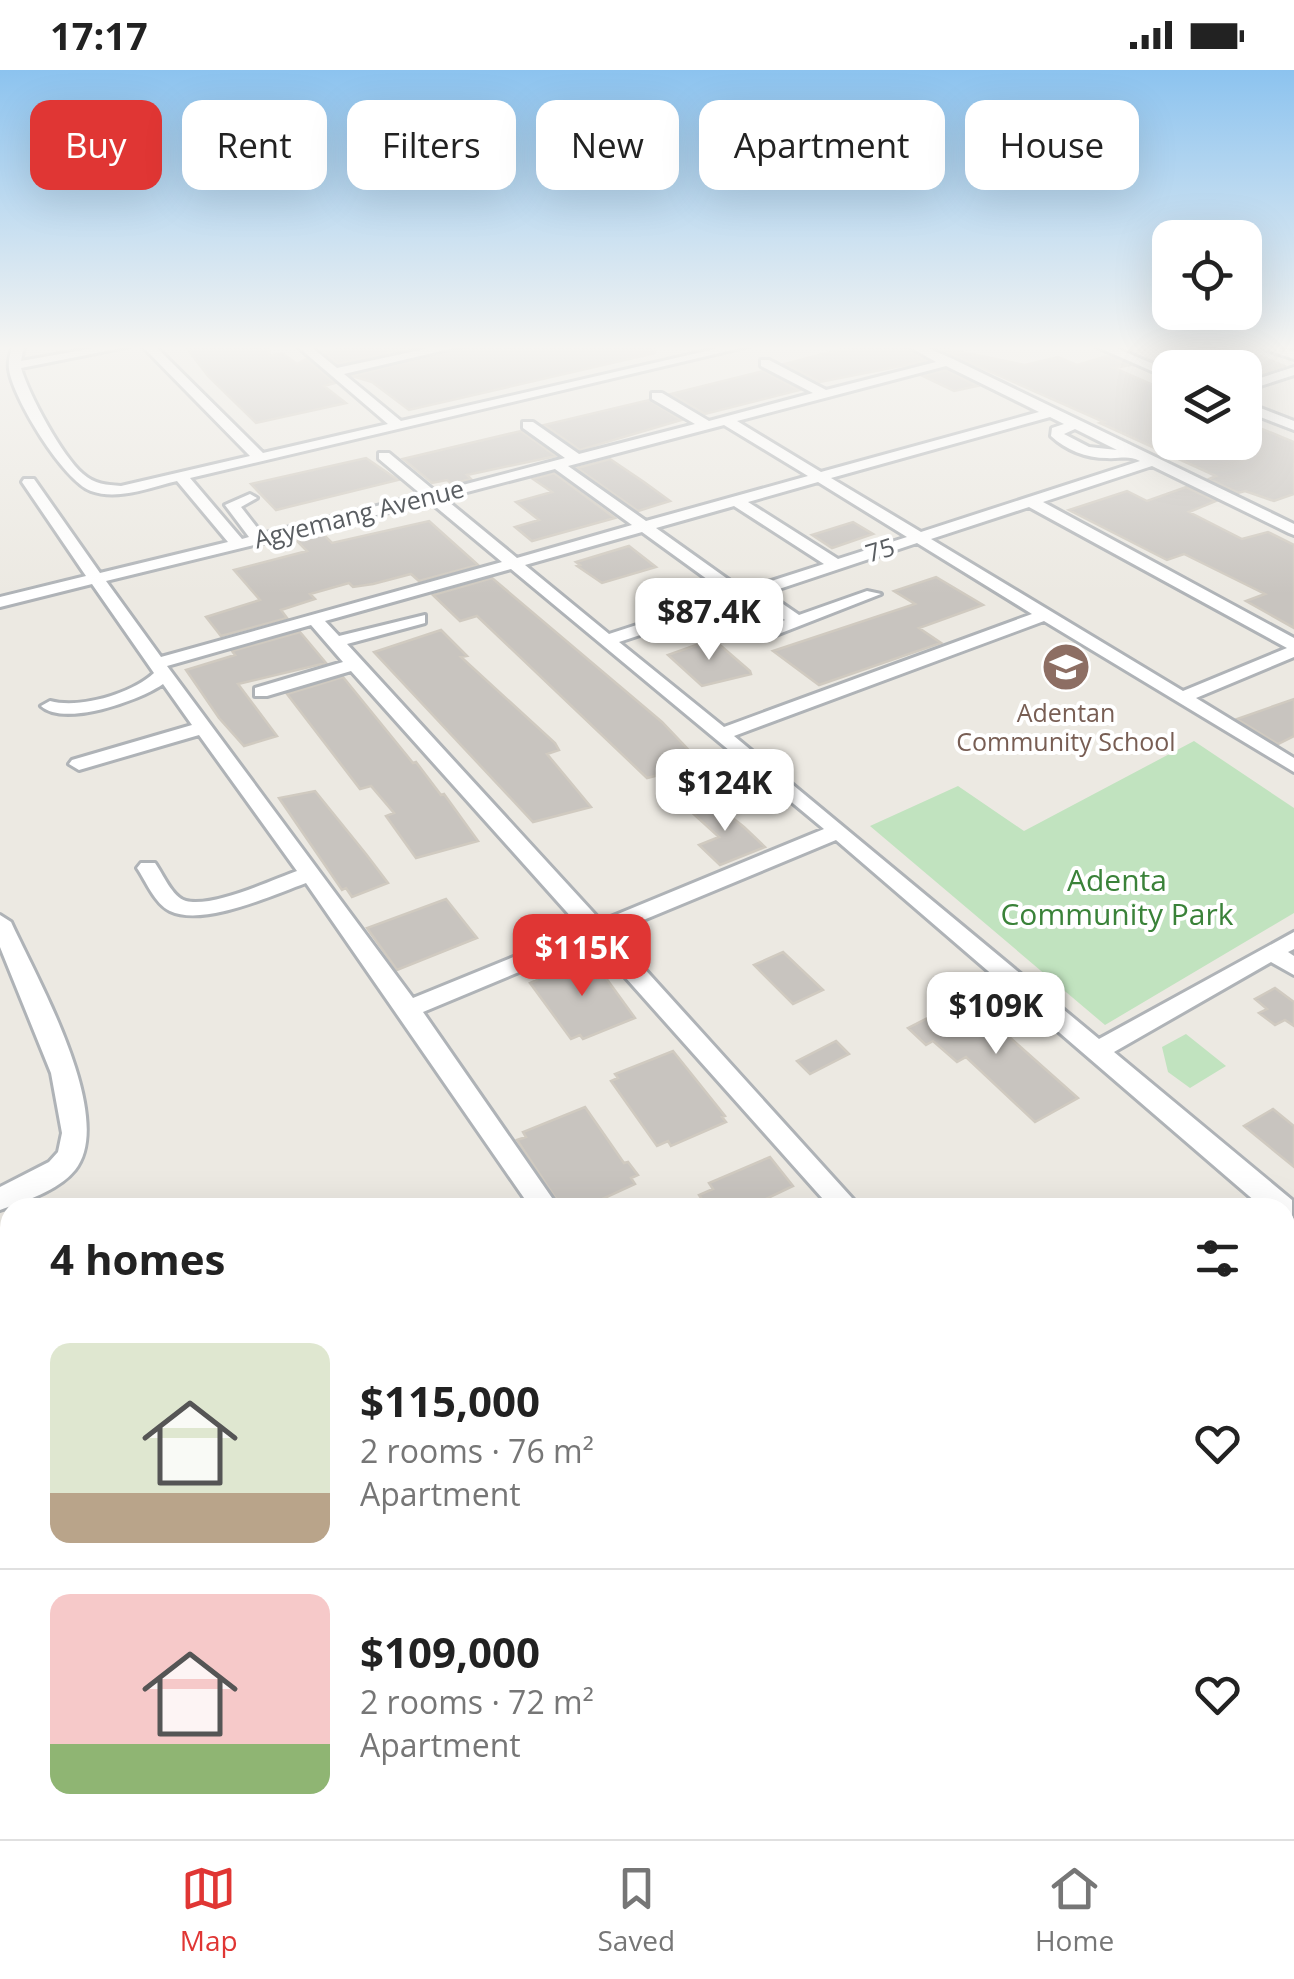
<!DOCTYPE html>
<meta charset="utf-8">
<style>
:root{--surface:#fff;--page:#f6f6f6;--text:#222;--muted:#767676;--line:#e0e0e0;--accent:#e03634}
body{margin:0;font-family:"Open Sans",sans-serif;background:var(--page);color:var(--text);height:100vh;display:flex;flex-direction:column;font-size:38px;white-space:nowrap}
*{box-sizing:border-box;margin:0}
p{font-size:32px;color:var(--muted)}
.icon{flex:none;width:55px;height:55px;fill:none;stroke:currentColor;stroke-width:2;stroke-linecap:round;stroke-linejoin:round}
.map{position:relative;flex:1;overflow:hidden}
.panel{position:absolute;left:0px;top:1128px;width:1295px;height:642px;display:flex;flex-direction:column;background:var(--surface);border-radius:30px 30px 0 0;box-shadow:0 10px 40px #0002}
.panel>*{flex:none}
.banner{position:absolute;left:30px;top:30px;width:1235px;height:90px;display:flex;gap:20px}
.controls{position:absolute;left:1152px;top:150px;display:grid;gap:20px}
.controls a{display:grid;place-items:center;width:110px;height:110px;border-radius:20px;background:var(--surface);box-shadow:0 10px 40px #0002;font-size:50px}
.price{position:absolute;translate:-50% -85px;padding:0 22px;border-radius:20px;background:#fff;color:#222;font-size:32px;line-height:65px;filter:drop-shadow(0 2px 5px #0008)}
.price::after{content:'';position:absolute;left:50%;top:60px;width:30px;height:22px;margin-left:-15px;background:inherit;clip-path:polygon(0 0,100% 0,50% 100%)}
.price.active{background:var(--accent);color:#fff}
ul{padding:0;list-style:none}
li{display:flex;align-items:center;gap:30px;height:250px;padding:0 50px}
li+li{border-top:2px solid var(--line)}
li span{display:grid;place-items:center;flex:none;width:280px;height:200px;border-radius:20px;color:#555}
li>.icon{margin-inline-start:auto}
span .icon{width:120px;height:120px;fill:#fffc;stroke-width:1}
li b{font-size:42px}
h2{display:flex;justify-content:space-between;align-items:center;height:120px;padding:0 50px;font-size:42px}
.chip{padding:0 35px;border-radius:20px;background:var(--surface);box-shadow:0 10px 40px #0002;font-size:35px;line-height:90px}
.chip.active{background:var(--accent);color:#fff}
.status{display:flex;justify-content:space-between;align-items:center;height:70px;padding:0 50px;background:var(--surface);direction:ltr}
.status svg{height:28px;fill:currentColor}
.tab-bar{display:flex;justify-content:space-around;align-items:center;height:140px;border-top:2px solid var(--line);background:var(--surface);font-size:28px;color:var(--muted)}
.tab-bar a{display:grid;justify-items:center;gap:5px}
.tab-bar .active{color:var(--accent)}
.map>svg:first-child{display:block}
.green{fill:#c1e3bf}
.building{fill:#c8c4bf;stroke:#d0cac0;stroke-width:2.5}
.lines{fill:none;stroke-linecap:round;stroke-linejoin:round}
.minor-casing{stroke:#afb3b7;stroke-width:6}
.minor{fill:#fff;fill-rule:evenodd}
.labels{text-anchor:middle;stroke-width:8;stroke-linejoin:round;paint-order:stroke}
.far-street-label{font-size:25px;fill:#5a5e62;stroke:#fff}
.far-education-label{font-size:25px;fill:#785e54;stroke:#fff}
.park-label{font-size:30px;fill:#3a8239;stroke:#fff}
</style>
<div class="status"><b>17:17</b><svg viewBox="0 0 49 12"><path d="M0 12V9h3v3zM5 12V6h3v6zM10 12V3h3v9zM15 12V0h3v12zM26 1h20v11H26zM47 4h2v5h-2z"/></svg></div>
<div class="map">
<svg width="1294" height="1769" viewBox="0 0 1294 1769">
<rect width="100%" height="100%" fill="#ece9e2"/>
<path class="green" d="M1194,671l100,67v105l-189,112 -235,-199 88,-40 66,45z
M1186,964l40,32 -36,22 -22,-16 -6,-25z"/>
<path class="building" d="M185,276h84l1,10 12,-3 15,11 9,-5 29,24 -11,3 22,17 -90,20 -48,-47z
M350,276h71l-83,18 -15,-12z
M466,276h188l1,7 -246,57 -37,-28 -20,-6z
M853,276h51l22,15 -106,21 -35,-18z
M932,276l93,19 33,-8 19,8 30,-9 23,9 -16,3 53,23 -5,2 8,4v45h75v-20l49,20v52l-20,7 -29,-10 -7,2 -29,-14 7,-3 -116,-53 4,-1z
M1223,276l16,10 12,-4 33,14 -29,10 -10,-4v-4l-31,-6 -19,5 -33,-12z
M946,300l31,16 -23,5 -31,-15z
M763,301l36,19 -94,24 -34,-20z
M649,330l32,20 -101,30 -36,-25z
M521,361l35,25 -89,19 4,4 -19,5 -5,-4 -15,3 -29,-24z
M366,388l32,22 -122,30 -25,-26z
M610,389l34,23 26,19 -32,10 -61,-43z
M554,403l61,45 -83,23 -17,-14 24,-7 -23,-18 36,-10 -19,-13z
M1186,417l30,14 -27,11 53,27 26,-7 26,13v83l-48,-27 19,-7 -81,-40 -17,6 -98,-50 58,-19 20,10z
M429,451l49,44 -59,16 -8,-7 -38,10 -20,3 -4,-4 -39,11 5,5 -34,11 6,8 -66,18 -15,-19 54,-17 -26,-30 73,-19 -12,-12 26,-7 11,11z
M853,452l20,12 -41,14 -20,-13z
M629,476l27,21 -54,16 -25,-17 3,-1 -4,-3z
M936,507l47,28 -64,23 22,15 -122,42 -46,-34 142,-47 -21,-13z
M492,508l170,144 40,42 -55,14 -170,-162 -17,5 -27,-26z
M441,560l26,26 -6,1 94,86 4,7 -12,4 44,53 -58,15 -159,-170z
M300,562l26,31 -88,21 39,52 -33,10 -25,-28 -33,-48 49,-15 -3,-4z
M713,569l37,32 1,3 -49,12 -34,-31z
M343,607l70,86 3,-1 25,33 3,-1 34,47 -62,17 -30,-42 8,-3 -23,-27 -11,3 -73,-95z
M1294,629v37l-16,8 -41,-25z
M315,721l51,63 22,29 -36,14 -6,-9 -4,2 -63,-92z
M710,730l34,27 21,20 -45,18 -21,-20 20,-8 -31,-28z
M446,829l31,39 -80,32 -30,-42z
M783,882l40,38 -30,14 -39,-39z
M590,886l45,62 -52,21 -3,-4 -9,4 -41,-56 7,-3 -2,-4z
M1275,918l19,14v24l-9,-6 -10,5 -16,-12 8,-4 -12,-10z
M965,929l20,19 15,-8 20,18 -13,7 71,63 -43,24 -69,-65 -9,5 -24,-21 -7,4 -18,-17z
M836,971l13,13 -39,20 -13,-13z
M673,981l52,65 -3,1 4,5 -55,24 -3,-5 -11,5 -46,-65 7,-3 -3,-4z
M585,1037l39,56 4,-1 10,13 -7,3 4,6 -52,24h-21l-45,-68 9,-3 -3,-5z
M1273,1039l21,17v41l-50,-41z
M770,1087l23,29 -46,22h-39l-9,-13 14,-6 -4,-6z"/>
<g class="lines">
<g class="minor-casing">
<path id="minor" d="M12,276h12l-3,15 84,-15h26l-110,22c8,27 41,88 62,106 11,10 24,11 38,12l129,-30 -108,-110h13l108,107 125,-29 -91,-78h13l27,22 102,-22h23l-118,28 57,47 327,-75h21l-559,132 52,61 7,-2 -24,-32 25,-11 7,4 -16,9 21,27 160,-39 -43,-36v-6h10l47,39 129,-34 -42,-30v-6h10l46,32 116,-30 -43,-25v-6h10l47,28 104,-28 -52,-27v-6h8l57,30 110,-28 -28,-16h15l30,13 341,165v11l-5,-2 -137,-67 -109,36 251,136v19l-98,41 98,60v14l-250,-151 -310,115 365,303 195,-107v17l-6,3 6,4v19l-23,-13 -157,90 178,148v16l-7,2v-10h-22l-427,-368 -224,93 249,275h-30l-238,-267 -170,71 136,196h-28l-225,-325c-33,12 -103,44 -136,28 -15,-7 -24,-30 -33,-43l4,-5h14c8,11 17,34 31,38 26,7 86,-21 111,-30l-98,-136 -120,35 -10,-6 3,-4 120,-35 -29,-41c-24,17 -99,43 -122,22l9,-5c30,8 81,-7 104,-28l-62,-89 -92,23v-10l86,-21 -64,-94 2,-3h10l66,94 128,-31 -51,-61c-26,6 -59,20 -86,10 -27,-10 -78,-92 -82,-122 -1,-7 1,-15 3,-23zM946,296l93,46 -218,60 -84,-51zM1050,347l14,7 -12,4 -1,8c15,14 35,22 56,22 13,1 21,-3 33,3l-219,71 -90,-54zM724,355l84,51 -162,45 -78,-55zM1075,359l42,21 -28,-3 -25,-13zM555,399l77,56 -115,33 -73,-60zM818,412l89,55 -69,22 -90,-57zM430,432l72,60 -341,95 -55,-76zM734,436l90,58 -81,26 -87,-62zM1029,437l258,141 -104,43 -252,-152zM642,462l87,63 -120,39 -84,-69zM917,473l115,71 -308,113 -105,-85 133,-44 33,22 -23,11 2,4h12l105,-41 -14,-3 -68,24 -32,-22zM511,499l313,260 -223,92 -254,-277 78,-21v-8l-86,21 -14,-15zM311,555l32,37 -88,26v8h12l84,-25 231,258 -169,69 -246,-332z
M1095,276h16l59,25v8z
M1262,276l32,5v8l-30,-10z
M1294,297v8l-49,16v-8z
M1245,332l49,19v9l-49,-19z
M0,845l11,7c24,53 106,195 64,248 -17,21 -50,31 -75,40v-23l49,-25 9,-10 4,-19 -11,-60 -51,-126z
M1294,1165v26l-9,4v-26z
M1294,1648v39l-9,4v-39z
M946,1760h40l4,9h-40z
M1155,1760h45l-4,9h-45z"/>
</g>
<use href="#minor" class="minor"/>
</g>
<linearGradient id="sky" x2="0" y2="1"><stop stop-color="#8cc3ef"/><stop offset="0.53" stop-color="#f6f5f2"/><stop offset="1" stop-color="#f6f5f2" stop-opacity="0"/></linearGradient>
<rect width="1294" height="524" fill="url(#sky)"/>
<defs>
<g id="school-disc" transform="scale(2.5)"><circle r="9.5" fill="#8d6e63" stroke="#fff"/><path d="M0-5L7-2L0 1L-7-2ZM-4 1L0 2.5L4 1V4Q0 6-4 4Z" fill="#fff"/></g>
</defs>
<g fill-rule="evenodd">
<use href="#school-disc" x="1066" y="597"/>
</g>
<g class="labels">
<g class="far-street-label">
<text transform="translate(359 444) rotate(-14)" y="9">Agyemang Avenue</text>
<text transform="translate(880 480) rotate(-17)" y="9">75</text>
</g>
<g class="far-education-label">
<text x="1066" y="652">Adentan<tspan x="1066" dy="29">Community School</tspan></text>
</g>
<g class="park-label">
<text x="1117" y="821">Adenta<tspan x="1117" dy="34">Community Park</tspan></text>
</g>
</g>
</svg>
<div class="controls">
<a><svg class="icon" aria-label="locate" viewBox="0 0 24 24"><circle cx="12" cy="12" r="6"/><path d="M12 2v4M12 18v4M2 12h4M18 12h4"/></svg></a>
<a><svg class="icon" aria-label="layers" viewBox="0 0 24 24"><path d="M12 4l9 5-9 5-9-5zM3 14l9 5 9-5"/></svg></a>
</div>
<b class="price" style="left:709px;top:593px">$87.4K</b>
<b class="price" style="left:725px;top:764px">$124K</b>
<b class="price active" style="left:582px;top:929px">$115K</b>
<b class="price" style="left:996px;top:987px">$109K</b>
<div class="banner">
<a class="chip active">Buy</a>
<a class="chip">Rent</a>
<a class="chip">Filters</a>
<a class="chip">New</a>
<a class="chip">Apartment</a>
<a class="chip">House</a>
</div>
<section class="panel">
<h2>4 homes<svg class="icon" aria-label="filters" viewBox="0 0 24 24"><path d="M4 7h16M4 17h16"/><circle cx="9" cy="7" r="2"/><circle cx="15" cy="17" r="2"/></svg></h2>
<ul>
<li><span style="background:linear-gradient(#dfe7d0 75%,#b9a48a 0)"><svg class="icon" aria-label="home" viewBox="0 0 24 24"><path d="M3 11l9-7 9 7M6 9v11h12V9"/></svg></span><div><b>$115,000</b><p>2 rooms · 76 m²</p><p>Apartment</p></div><svg class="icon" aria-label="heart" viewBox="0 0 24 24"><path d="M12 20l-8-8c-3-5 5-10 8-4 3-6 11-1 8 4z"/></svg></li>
<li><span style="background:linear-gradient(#f6c9c9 75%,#8fb573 0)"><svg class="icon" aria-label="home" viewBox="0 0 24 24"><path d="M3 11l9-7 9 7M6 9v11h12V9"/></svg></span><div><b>$109,000</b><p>2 rooms · 72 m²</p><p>Apartment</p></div><svg class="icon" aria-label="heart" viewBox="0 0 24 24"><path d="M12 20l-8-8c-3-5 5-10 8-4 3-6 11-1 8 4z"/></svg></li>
</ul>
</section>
</div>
<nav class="tab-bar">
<a class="active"><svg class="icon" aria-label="map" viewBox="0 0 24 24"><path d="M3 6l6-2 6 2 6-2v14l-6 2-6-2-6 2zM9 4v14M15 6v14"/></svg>Map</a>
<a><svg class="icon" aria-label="saved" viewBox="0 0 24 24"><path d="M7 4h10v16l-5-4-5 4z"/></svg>Saved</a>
<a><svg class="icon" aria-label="home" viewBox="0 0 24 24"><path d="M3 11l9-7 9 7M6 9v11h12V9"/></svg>Home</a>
</nav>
